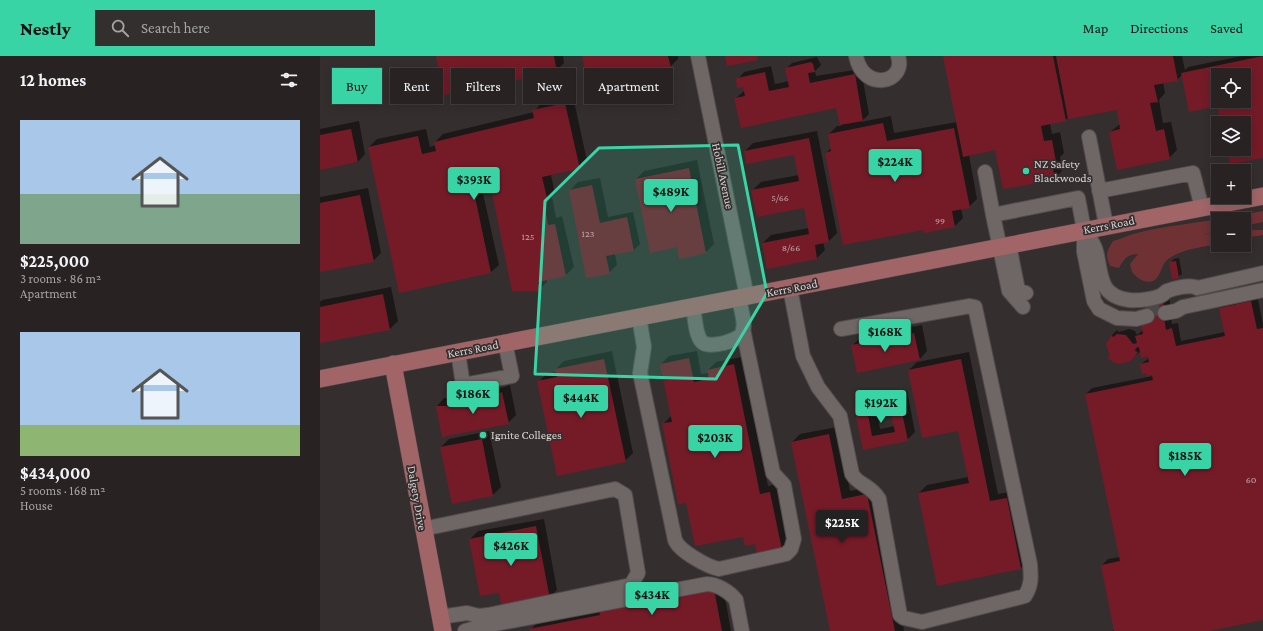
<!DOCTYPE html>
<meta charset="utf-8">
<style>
:root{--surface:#282222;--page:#342f2f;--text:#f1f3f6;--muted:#a5a4a5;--line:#443f40;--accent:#39d4a5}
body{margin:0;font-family:"Crimson Pro",serif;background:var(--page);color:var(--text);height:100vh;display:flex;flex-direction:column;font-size:15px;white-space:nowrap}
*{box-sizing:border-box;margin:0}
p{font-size:13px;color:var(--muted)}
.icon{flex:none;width:22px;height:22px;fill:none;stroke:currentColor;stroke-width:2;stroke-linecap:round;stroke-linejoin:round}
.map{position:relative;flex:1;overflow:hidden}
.drawer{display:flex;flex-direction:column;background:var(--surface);width:320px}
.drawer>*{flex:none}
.hud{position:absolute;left:12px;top:12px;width:380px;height:36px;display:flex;gap:8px}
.controls{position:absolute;left:891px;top:12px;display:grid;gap:8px}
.controls a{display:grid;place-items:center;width:40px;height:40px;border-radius:0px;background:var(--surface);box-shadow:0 2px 10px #0003,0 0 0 1px var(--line);font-size:20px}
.price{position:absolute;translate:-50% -34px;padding:0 9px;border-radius:4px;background:var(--accent);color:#111;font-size:13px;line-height:26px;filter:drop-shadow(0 1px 2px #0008)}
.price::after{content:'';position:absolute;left:50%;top:24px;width:12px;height:9px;margin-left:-6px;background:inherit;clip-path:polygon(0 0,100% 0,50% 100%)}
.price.on{background:#222;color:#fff}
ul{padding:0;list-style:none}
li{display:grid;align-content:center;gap:8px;height:212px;padding:0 20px}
li span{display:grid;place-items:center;height:124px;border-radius:0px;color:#555}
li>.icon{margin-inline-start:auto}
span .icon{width:72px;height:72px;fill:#fffc;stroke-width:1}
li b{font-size:17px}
h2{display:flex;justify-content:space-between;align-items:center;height:48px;padding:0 20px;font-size:17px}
.tag{padding:0 14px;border-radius:0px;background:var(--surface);box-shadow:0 2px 10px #0003,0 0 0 1px var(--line);font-size:14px;line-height:36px}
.tag.on{background:var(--accent);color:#111}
header{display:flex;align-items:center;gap:24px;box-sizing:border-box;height:56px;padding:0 20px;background:var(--accent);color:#111}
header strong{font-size:19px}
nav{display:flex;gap:22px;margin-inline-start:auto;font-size:14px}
.search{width:280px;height:36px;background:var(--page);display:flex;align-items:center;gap:10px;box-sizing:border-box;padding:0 14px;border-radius:0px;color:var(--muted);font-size:15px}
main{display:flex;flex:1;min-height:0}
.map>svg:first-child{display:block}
.green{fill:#703135}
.shadow{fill:#0007;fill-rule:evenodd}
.building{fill:#751b28;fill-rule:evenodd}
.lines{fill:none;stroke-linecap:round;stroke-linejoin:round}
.minor-tunnel{stroke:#4d4747;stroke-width:14;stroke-dasharray:14 7;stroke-linecap:butt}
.minor-casing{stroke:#514b4b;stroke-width:16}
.major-casing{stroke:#514b4b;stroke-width:18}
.minor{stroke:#6f6666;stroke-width:14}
.major{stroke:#a16568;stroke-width:17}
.marked{fill:#39d4a5;fill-opacity:0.2;stroke:#39d4a5;stroke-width:3;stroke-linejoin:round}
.poi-dot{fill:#39d4a5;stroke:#352e2e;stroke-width:1.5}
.labels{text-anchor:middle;stroke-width:3.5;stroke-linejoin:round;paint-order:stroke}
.number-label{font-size:10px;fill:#bea4a8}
.poi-label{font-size:12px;fill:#d7d2d2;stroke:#352e2e;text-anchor:start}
.street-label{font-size:12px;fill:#d7d2d2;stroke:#352e2e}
</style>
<header>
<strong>Nestly</strong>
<div class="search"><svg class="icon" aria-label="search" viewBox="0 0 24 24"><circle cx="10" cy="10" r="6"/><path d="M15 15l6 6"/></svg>Search here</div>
<nav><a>Map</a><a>Directions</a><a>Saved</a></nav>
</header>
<main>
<section class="drawer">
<h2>12 homes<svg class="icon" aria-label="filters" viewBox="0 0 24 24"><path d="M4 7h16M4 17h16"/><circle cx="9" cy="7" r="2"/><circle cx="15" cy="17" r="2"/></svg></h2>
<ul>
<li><span style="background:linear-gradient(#a9c7e8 60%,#7fa58c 0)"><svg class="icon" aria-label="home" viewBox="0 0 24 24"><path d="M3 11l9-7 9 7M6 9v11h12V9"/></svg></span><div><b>$225,000</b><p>3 rooms · 86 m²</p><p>Apartment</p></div></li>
<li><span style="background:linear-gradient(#a9c7e8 75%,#8fb573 0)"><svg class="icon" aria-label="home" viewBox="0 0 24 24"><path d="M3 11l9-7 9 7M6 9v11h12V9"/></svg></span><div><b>$434,000</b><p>5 rooms · 168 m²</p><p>House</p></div></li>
</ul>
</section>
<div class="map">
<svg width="943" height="575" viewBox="0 0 943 575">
<rect width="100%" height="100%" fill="#352e2e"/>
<path class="green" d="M943,155v11l-19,4v-7h-24z
M898,163v13l-17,3 17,-2v11c-16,3 -37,5 -51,16 -6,5 -6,17 -14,21 -8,3 -16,-3 -21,-9l-2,-8 8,-10c-11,0 -14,5 -19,14l-9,-2c-5,-11 -3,-15 3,-25 8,-2 16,-6 24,-8 27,-7 54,-9 81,-14z
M924,174h19v5l-19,3z"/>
<path class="shadow" d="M117,0h126l1,7 -8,8z
M263,0h95v3l-8,8z
M624,0h238l3,14 3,-3 54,-11h21v101l-35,-8h16v-26h-22l-4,-18 -36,-30 -5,5 -14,2 2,11 -6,7 4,23 8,-1 6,28 -8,8 -59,-26 10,-8 -3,-15 -49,9 -3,2 -15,3 2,11 8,-2 4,21 -4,4 2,14 -8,8 -58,-30 -27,6 8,44 -8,8 -8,2 2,9 -8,8 -31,2 -98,-75 6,-6 -3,-13 8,-8h4l-4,-21 -101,-7 9,-8 -7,-11 6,-7 27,-6 4,18 14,-3 -3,-12 6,-6 25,-6 4,8 -6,6 1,5 45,-7 8,45 -8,8 30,-6 3,17 63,-11zM898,19h26v26h-26z
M253,40l14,65 -8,8 -28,6 4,19 -3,3 4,21 6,-2 12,51 -8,8 -19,4v3l-8,8 -47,-103 -10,2 17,76 -8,7 -122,-125 8,-8 49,-10 4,18 6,-2 -1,-3 8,-8 91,-22 7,-9z
M39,65l6,33 -7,8 -38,7v-40z
M497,75l20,102 -8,8 -6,1 2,8 -8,8 -49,9 -5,-24 8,-8 38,-7 -4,-22 -52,-16 8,-8 38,-7 -4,-21 -50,-3 8,-8z
M377,104l17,84 -8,8 -28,-6 -42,-67 8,-8z
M280,122l8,39 25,-5 7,32 -6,6 -19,4 2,11 -8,8 -39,-83 8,-8z
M48,132l13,65 -8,8 -53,10v-74z
M859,202l3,16 -4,3 -8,-14 4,-4z
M71,231l7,34 -8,8 -69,13 -1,-40 2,-2z
M849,239l3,29 6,-1 3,18 44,-9 -5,-24 6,-6 31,-7 6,29v295l-59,12h-92l3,-2 -13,-64 6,-6 12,-2 -34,-163 6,-6 61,-12 -1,-3 -6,-1 -5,-8 8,-6v-3l-8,-4 -13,10 -17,-5 -4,-12 2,-6 8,-8 2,2 10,-3 6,2 2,4 6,-5 -2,-9z
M602,269l5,26 -7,8 -68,-13 8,-8z
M292,295l21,102 -8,8 -86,-79 7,-8 11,-2 -1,-3 8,-8z
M377,295l4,23 8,-1 -1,-3 8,-8 26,-5 26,129 10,-2 11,57 -8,8 -25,-6 -69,-42 -24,-77 9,-9 -11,-51 8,-8z
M649,296l29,142 16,-3 15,69 -8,8 -102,-75 8,-8 41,-8 -9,-47 -50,-60 8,-8z
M190,329l6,30 -8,8 -71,-17 7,-8h14l18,-7 19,-1z
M587,335l8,41 -8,8 -43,9 -8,-42 7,-7zM571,353l4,17 -15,3 -3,-17z
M517,371l13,64 25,-5 29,144 -1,1h-72l-39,-189 8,-8z
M169,375l12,56 -8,8 -40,8 -12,-56 8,-8z
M224,463l13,71 -8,8 -49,-7 -30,-52 8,-8z
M402,525l9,50h-201l8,-10z"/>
<path class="building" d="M116,0h118l3,16 -113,23z
M262,0h86l3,12 -83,16z
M405,0h32l1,4 -31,6z
M623,0h110l13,65 -25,5 3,15 8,-1 4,22 -4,1 3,17 -52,9 -8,-39 -32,7z
M736,0h117l5,25 -24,4 4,17 -8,1 6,28 8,-2 6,30 -53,11 -8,-38 11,-3 -3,-19 -49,9z
M943,0v102l-33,6 -3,-15h17v-26h-23l-4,-17 -28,6 -8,-39zM898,19h26v26h-26z
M491,6l2,2 2,8 -7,1 2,10 45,-9 8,47 -23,4 -4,-17 -95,20 -7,-30 11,-2 -2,-9 -6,1 -1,-8 1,-2 28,-6 4,19 20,-4 -4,-19z
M245,47l15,66 -38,8 6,25 -4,1 4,22 7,-1 11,52 -28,6 2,9h-28l-21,-103 -17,4 17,81 -92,20 -31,-146 50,-11 4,18 14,-3 -2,-9 100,-24 -2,-8z
M563,67l4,18 67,-13 16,80 -18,3 3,16 -31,6 -1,-3 -80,15 -18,-92 6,-2 -3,-17z
M31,73l7,33 -38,8v-35z
M489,82l20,104 -14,3 2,14 -50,10 -5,-26 47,-9 -5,-26 -47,9 -6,-27 48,-9 -5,-26 -48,9 -2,-13z
M369,112l17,85 -27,6 -2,-12 -27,6 -15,-74z
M272,129l8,38 27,-6 7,34 -28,5 4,18 -24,4 -17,-88z
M40,139l14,67 -54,10v-69z
M856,205l3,17 -7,1 -3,-17z
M63,238l7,36 -70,13v-36z
M843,245l3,16 -2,1 2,12 6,-2 4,18 49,-10 -6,-28 32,-7 6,28 6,-1v292l-54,11h-95l-13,-66 19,-4 -35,-167 68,-14 -1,-5 -6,1v-3l-4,1 -2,-10 9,-2 -1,-6 -7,2 -2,-11 -3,1 -1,3 3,1 -7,9 -12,3 -6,-2 -6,-4 3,-2 -4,-12 5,-9 2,2 4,-3 9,1 7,9 4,-1 -2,-7 8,-2 -3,-13 8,-2 -3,-15z
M594,277l6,27 -63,13 -6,-28z
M369,302l5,24 15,-3 -2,-9 27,-6 26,130 10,-2 12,58 -25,5 -2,-11 -10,2 -2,-9 -48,9 -9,-43 -8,1 -16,-81 10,-1 -12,-58z
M284,303l22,103 -69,14 -20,-95 20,-4 -2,-8z
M641,303l29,142 17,-3 14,71 -84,17 -19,-93 51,-10 -11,-52 -36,7 -14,-68z
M182,336l7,32 -67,13 -6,-31h13l18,-7 19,-1z
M579,342l9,43 -45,9 -9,-43zM570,354l5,22 -23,4 -4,-22z
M509,378l13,65 25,-5 28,137h-65l-39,-189z
M162,383l11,57 -41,8 -12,-57z
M216,470l14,73 -48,9 -3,-15 -19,3 -11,-57z
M394,533l8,42h-193v-2l71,-14 -1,-4z"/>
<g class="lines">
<path class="minor-tunnel" d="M826,255l18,-4"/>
<g class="minor-casing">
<path id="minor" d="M378,0l49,241
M536,0c7,37 51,27 42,0
M769,81l17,88
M665,116l8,43
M779,135l94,-18 9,35
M764,174c5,7 10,13 12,21 6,23 2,45 33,49 8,1 26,-1 33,-5 2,-1 3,-3 5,-4 7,-3 24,-7 30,-3l66,-15
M689,189l9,45 8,3
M470,232l13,68 15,31 22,29 12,58c6,11 19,11 27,25l21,116 4,3 18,4 103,-26c7,-11 6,-20 5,-32l-55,-257 -5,-1 -129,23
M373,251c2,9 2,28 9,35 7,7 38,-1 41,-10 3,-9 -3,-25 -4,-34
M703,251l-14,-16 -16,-76 85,-17 6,32v22l10,49 5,8 18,9 19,1 11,-3
M845,257l11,-2 7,-4 80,-17
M319,261l5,30 -4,26 35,167c4,11 33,27 44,29l67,-15 5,-5 3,-10 -10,-54 -11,-12 -30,-144
M138,296l5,33 49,-9 -7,-34
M103,473l192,-40 10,6 13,78 -7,12 -143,30 -9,1 -12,-3 -27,4
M145,575l14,-4 228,-43c10,0 23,8 29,16l6,31"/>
</g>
<g class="major-casing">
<path id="major" d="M73,308l50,267
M0,323l943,-183"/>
</g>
<use href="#minor" class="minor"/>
<use href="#major" class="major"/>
</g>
<path class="marked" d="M418,89l29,148 -51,86 -181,-5 10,-173 54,-53z"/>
<g class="poi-dot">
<circle cx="706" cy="115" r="4"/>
<circle cx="163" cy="379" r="4"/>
</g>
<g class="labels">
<g class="number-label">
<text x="460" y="145">5/66</text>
<text x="620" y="168">99</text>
<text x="268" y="181">123</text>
<text x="208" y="184">125</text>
<text x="471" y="195">8/66</text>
<text x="931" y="427">60</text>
</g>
<g class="poi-label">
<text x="714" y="112">NZ Safety<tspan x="714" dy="14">Blackwoods</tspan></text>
<text x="171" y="383">Ignite Colleges</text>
</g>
<g class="street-label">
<text transform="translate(403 120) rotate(78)" y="4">Hobill Avenue</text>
<text transform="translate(789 169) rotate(-11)" y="4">Kerrs Road</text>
<text transform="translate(472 232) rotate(-11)" y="4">Kerrs Road</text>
<text transform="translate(153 293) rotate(-11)" y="4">Kerrs Road</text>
<text transform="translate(97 442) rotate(80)" y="4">Dalgety Drive</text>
</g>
</g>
</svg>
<div class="controls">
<a><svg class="icon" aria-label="locate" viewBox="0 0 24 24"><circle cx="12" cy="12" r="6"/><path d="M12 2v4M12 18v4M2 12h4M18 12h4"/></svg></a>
<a><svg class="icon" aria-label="layers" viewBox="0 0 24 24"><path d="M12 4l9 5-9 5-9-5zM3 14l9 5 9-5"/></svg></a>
<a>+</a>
<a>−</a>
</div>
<b class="price" style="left:575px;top:127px">$224K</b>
<b class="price" style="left:154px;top:145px">$393K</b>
<b class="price" style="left:351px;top:157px">$489K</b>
<b class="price" style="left:565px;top:297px">$168K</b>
<b class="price" style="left:153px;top:359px">$186K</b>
<b class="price" style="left:261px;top:363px">$444K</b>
<b class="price" style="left:561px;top:368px">$192K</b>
<b class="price" style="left:395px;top:403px">$203K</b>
<b class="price" style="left:865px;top:421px">$185K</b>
<b class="price on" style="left:522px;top:488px">$225K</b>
<b class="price" style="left:191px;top:511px">$426K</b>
<b class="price" style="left:332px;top:560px">$434K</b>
<div class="hud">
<a class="tag on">Buy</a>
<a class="tag">Rent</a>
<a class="tag">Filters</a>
<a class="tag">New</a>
<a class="tag">Apartment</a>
</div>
</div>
</main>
